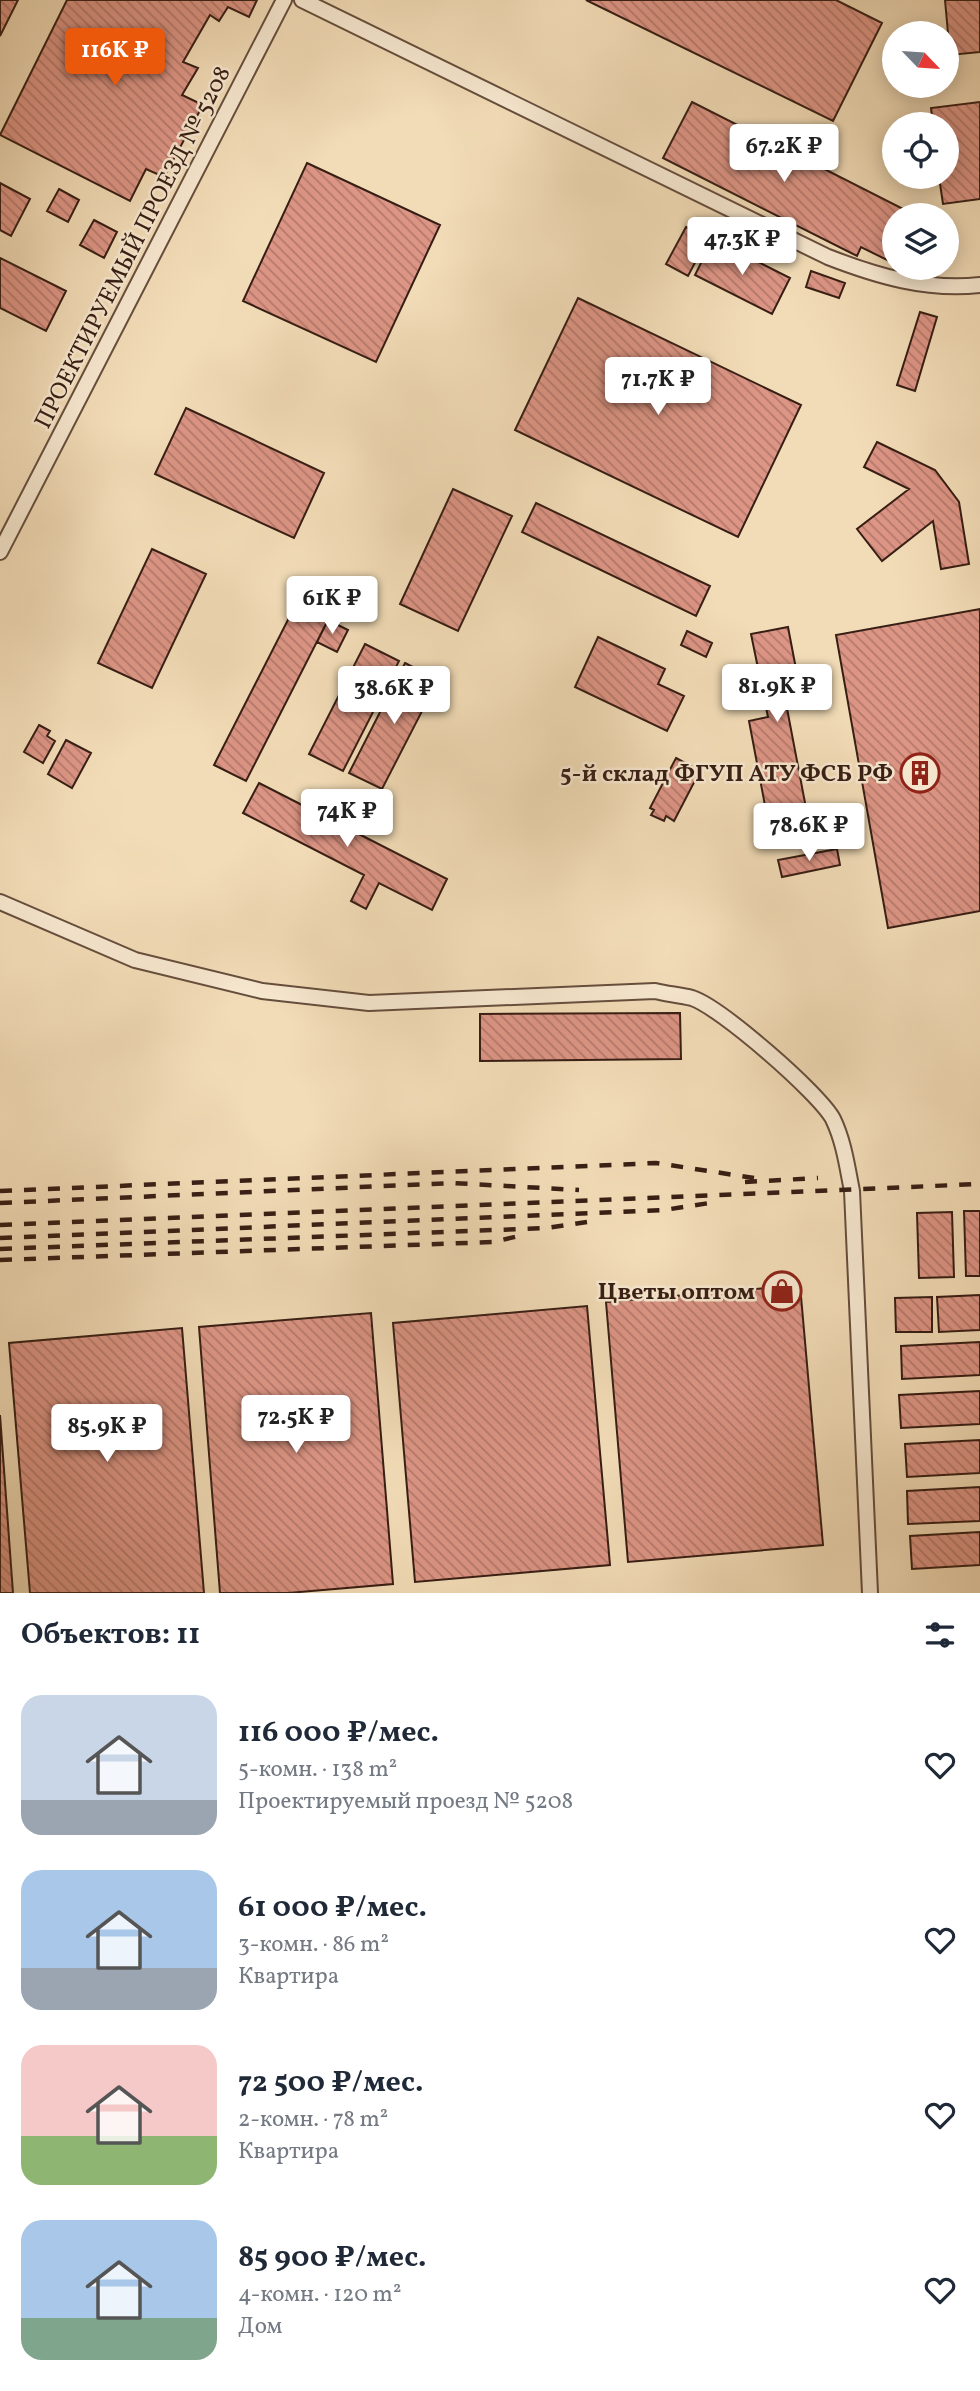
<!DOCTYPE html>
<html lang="ru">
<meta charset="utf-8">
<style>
:root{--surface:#fff;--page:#f2f2f3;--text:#1f2937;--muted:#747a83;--accent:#ea580c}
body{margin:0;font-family:Vollkorn,serif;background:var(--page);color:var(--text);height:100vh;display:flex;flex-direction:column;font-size:26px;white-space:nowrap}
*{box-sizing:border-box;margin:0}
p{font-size:23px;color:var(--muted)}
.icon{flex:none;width:38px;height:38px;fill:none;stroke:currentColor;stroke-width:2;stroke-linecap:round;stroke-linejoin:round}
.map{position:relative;height:1593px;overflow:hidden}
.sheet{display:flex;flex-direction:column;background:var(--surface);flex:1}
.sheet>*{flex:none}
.needle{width:46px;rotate:115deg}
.fabs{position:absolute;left:882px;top:21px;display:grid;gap:14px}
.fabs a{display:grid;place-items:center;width:77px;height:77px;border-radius:50%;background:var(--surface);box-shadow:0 4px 18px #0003;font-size:35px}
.price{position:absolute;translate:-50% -60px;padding:0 16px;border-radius:7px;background:#fff;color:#222;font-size:23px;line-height:46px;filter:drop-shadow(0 2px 4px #0008)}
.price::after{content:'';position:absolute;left:50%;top:42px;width:21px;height:16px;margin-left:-10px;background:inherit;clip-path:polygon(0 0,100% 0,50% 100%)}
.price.current{background:var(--accent);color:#fff}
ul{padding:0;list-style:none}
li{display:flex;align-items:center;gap:21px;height:175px;padding:0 21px}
li span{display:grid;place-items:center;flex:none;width:196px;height:140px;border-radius:21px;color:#555}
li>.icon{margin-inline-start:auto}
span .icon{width:84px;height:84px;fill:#fffc;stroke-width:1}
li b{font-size:30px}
h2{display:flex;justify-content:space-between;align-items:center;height:84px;padding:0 21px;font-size:30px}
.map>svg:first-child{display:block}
.building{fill:url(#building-back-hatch);stroke:#371e14;stroke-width:2}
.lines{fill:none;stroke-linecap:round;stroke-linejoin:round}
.street-casing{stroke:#664e3d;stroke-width:18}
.street{stroke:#f7e8d0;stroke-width:14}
.rail{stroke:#371e14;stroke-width:4.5;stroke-dasharray:12 12;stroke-linecap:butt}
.labels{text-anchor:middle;stroke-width:5;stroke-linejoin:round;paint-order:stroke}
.street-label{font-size:24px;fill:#371e14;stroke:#f7e8d0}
.poi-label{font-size:24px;font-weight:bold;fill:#371e14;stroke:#f7e8d0;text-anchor:end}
</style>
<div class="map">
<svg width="980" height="1593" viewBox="0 0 980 1593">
<defs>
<pattern id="building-back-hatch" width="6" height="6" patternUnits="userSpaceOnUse" patternTransform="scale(1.75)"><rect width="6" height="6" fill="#dd9585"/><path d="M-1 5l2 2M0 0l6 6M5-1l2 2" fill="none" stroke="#b4796c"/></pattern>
</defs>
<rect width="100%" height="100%" fill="#f2dcb7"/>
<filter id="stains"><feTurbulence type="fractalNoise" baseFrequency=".00286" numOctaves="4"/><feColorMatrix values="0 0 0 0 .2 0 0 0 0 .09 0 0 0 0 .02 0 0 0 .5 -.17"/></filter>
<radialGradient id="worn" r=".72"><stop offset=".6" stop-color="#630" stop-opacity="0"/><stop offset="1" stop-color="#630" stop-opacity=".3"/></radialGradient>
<path class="building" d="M0,0h18l-18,36z
M67,0h190l-8,17 -21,-10 -9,14 -9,-6 -27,47 15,6 -16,27 21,10 -39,72 -18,-8 -16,32 -130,-66z
M586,0h250l46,23 -49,98z
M945,0h35v52l-30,3z
M692,102l221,112 -19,1v37l-5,9 -28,-14 -4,9 -194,-98z
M980,102v97l-37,5 -4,-27h8v-53h-14l-2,-16z
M307,163l133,62 -64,137 -133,-61z
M0,183l30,16 -19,37 -11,-6z
M59,189l20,11 -11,22 -21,-11z
M94,220l23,12 -13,26 -24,-13z
M686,227l22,11 -20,38 -22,-12z
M713,239l77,39 -18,36 -77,-39z
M0,258l66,33 -20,40 -46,-23z
M811,271l34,12 -6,15 -33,-11z
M578,298l223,107 -63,132 -223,-107z
M920,312l17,5 -22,74 -18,-6z
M186,408l138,65 -30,65 -139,-64z
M877,442l58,28 24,32 10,62 -28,5 -8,-48 -51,40 -25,-32 52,-40 -45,-22z
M453,489l59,27 -54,115 -58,-27z
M536,503l174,83 -14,30 -174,-84z
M152,549l54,25 -54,114 -54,-25z
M296,604l32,16 -82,161 -32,-16z
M980,609v302l-92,17 -52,-293z
M328,620l20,10 -11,22 -20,-10z
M788,627l13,68 -16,3 21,110 -39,8 -18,-95 19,-4 -17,-83z
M687,631l25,12 -6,14 -25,-12z
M598,637l67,32 -7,15 26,12 -17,35 -92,-44z
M365,644l34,17 -56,110 -34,-17z
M405,663l33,17 -56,109 -33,-16z
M39,725l11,6 -3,5 8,5 -12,22 -19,-11z
M66,740l25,13 -19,35 -24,-14z
M676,758l24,13 -26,50 -8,-5 -2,5 -13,-6 3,-5 -4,-2z
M259,783l188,96 -15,31 -53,-27 -13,26 -15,-8 13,-26 -121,-62z
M837,849l3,16 -58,12 -4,-17z
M680,1013l1,46 -201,2v-47z
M964,1211h16v65h-14z
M952,1212l2,65 -35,1 -2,-65z
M800,1285l23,260 -195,17 -22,-260z
M980,1295v35l-41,2 -2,-35z
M932,1297v35h-36l-1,-34z
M587,1306l23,259 -195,17 -22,-259z
M371,1313l22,271 -105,9h-68l-21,-266z
M182,1328l22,265h-174l-21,-250z
M980,1342v33l-78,4 -1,-33z
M980,1391v33l-79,4 -2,-33z
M0,1415l13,178h-13z
M980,1440v33l-73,4 -2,-33z
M980,1487v34l-72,3 -1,-33z
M980,1532v33l-68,4 -2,-33z"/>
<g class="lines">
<g class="street-casing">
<path id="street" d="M302,0l526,257c49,19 99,34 152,28
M0,552l284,-552
M0,902l135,58 127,31 107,12 286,-12c12,3 25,4 37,7 28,9 127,95 141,121 11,23 14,47 19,72l18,402"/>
</g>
<use href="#street" class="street"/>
<path class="rail" d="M745,1182l73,-4
M0,1191l656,-28 98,15
M0,1203l453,-20 126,7
M0,1225l980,-41
M0,1238l664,-28 52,-8
M0,1249l546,-21 41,-6
M0,1260l493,-18 26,-6"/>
</g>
<defs>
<g id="building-ring" transform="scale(2.0125)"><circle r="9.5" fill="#f7e8d0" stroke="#8f2418" stroke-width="1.5"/><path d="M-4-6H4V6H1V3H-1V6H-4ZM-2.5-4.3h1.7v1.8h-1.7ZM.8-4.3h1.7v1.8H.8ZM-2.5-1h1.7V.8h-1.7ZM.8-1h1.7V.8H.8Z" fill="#8f2418"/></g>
<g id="shop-ring" transform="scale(2.0125)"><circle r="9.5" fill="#f7e8d0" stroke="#8f2418" stroke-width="1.5"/><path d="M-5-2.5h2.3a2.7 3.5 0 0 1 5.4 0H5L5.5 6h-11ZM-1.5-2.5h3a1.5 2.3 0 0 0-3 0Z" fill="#8f2418"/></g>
</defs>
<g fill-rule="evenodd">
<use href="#building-ring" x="920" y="773"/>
<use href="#shop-ring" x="782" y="1291"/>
</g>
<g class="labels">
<g class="street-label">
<text transform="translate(132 247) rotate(-63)" y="8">ПРОЕКТИРУЕМЫЙ ПРОЕЗД № 5208</text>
</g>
<g class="poi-label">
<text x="893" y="781">5-й склад ФГУП АТУ ФСБ РФ</text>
<text x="755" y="1299">Цветы оптом</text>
</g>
</g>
<rect width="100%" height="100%" filter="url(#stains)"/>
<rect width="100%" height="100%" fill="url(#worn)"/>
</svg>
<div class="fabs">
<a><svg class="needle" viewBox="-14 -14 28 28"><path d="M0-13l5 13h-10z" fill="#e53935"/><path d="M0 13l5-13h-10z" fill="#747a83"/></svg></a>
<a><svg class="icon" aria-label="locate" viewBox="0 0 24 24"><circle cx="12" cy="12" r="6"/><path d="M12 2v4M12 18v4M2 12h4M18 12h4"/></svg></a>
<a><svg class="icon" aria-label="layers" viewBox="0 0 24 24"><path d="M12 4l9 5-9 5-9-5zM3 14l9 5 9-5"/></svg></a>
</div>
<b class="price current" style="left:115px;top:88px">116K ₽</b>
<b class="price" style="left:784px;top:184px">67.2K ₽</b>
<b class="price" style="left:742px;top:277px">47.3K ₽</b>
<b class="price" style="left:658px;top:417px">71.7K ₽</b>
<b class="price" style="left:332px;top:636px">61K ₽</b>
<b class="price" style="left:777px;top:724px">81.9K ₽</b>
<b class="price" style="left:394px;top:726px">38.6K ₽</b>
<b class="price" style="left:347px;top:849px">74K ₽</b>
<b class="price" style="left:809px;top:863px">78.6K ₽</b>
<b class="price" style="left:296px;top:1455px">72.5K ₽</b>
<b class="price" style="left:107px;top:1464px">85.9K ₽</b>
</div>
<section class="sheet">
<h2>Объектов: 11<svg class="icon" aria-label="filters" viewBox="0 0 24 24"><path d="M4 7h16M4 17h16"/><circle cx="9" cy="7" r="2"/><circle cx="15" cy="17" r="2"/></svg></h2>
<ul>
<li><span style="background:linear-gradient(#c9d6e8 75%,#9aa5b1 0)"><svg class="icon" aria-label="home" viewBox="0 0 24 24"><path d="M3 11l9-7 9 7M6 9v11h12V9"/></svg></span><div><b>116 000 ₽/мес.</b><p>5-комн. · 138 m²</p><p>Проектируемый проезд № 5208</p></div><svg class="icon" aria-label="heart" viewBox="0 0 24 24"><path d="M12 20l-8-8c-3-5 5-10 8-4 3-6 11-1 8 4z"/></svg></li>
<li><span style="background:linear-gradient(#a9c7e8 70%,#9aa5b1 0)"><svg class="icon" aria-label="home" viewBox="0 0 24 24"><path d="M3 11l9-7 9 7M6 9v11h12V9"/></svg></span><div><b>61 000 ₽/мес.</b><p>3-комн. · 86 m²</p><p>Квартира</p></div><svg class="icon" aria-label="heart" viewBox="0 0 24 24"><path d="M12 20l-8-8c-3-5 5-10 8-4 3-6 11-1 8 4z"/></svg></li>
<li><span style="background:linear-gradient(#f6c9c9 65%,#8fb573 0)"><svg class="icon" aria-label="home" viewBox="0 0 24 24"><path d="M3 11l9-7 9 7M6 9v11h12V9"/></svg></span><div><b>72 500 ₽/мес.</b><p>2-комн. · 78 m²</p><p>Квартира</p></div><svg class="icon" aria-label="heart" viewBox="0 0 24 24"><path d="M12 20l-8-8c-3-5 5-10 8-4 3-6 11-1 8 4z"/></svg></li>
<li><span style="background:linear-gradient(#a9c7e8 70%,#7fa58c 0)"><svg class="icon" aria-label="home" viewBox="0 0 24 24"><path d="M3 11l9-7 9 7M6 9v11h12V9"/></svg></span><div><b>85 900 ₽/мес.</b><p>4-комн. · 120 m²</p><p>Дом</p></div><svg class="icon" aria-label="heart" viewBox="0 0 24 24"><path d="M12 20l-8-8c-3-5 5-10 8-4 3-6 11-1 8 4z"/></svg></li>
</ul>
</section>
